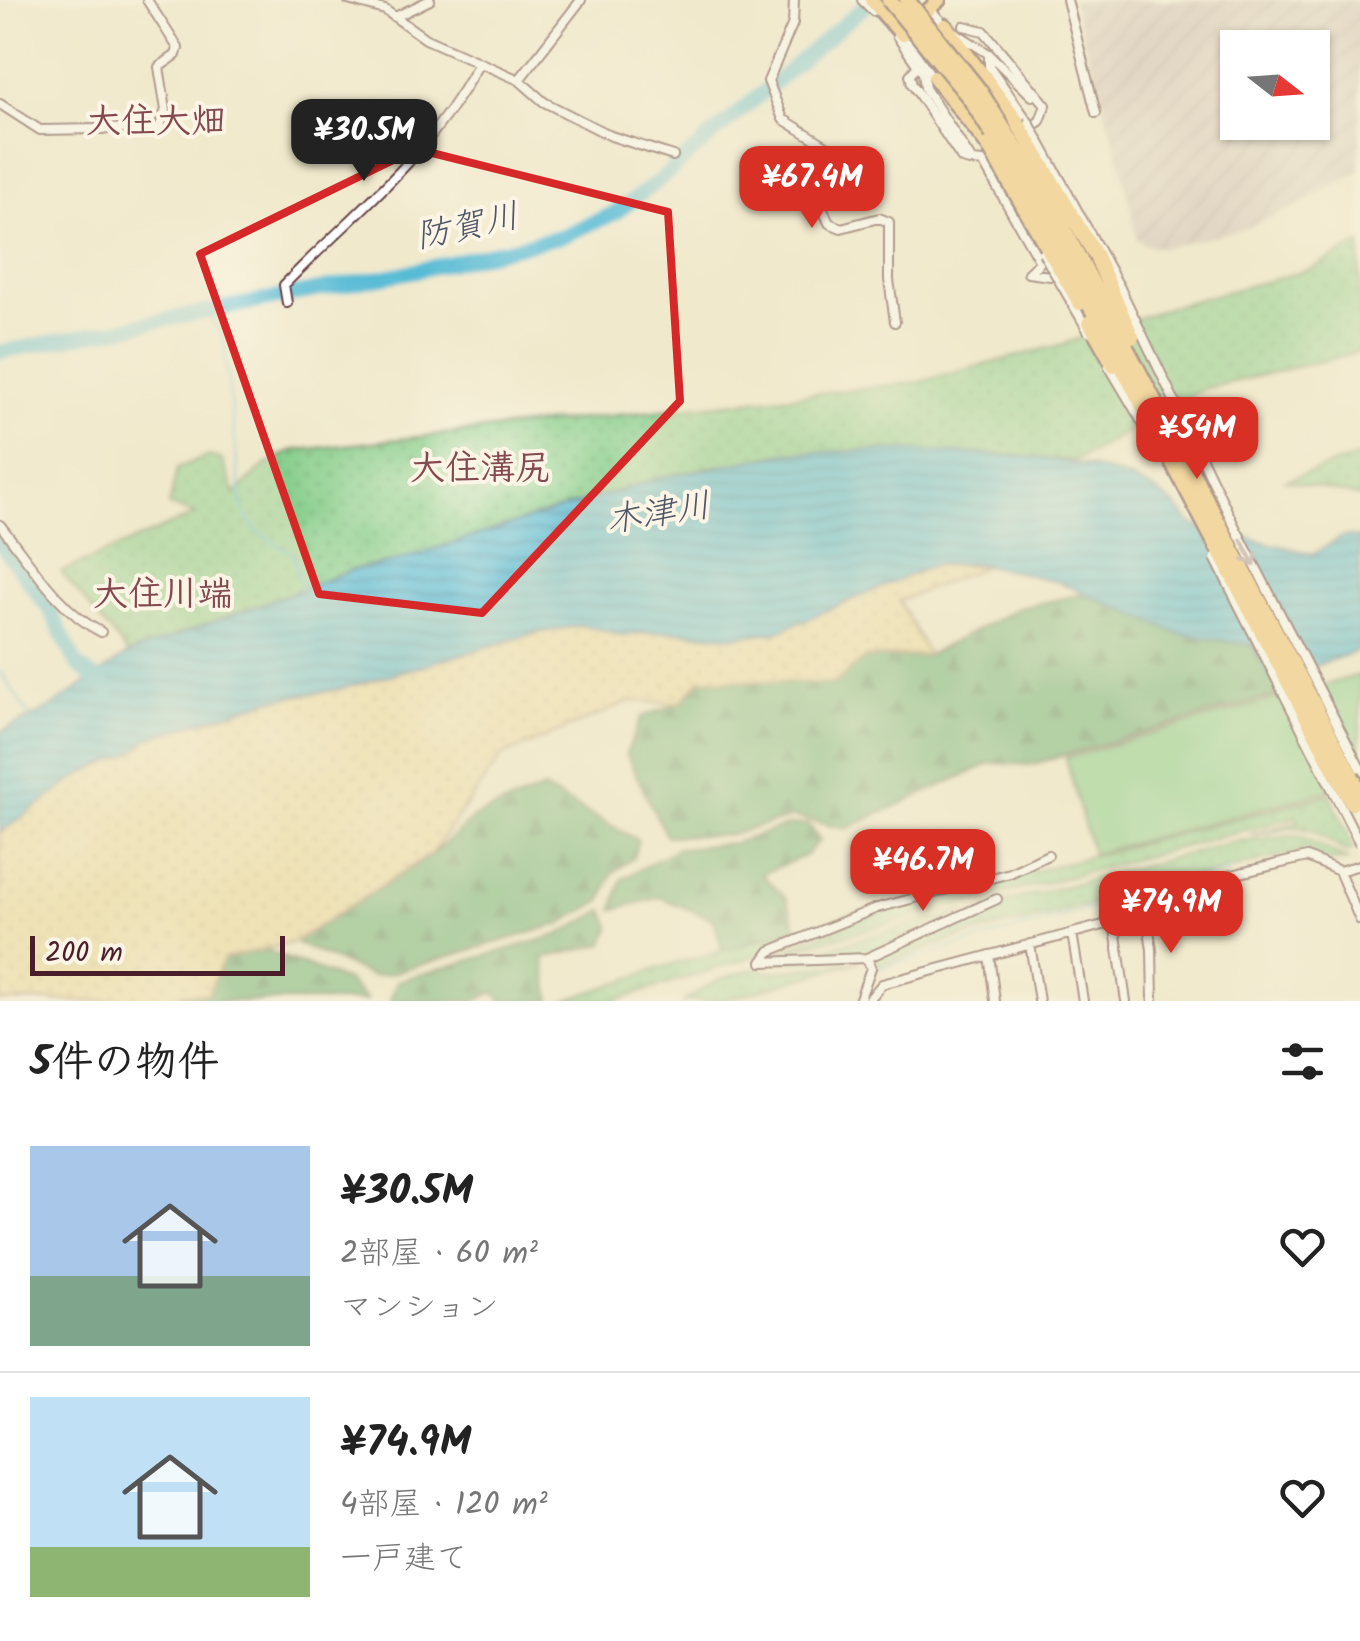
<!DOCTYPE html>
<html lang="ja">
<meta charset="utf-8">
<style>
:root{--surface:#fff;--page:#f6f6f6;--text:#222;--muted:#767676;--line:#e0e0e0;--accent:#d93025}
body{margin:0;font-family:Kalam,"Klee One",sans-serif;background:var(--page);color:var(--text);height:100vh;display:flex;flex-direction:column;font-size:38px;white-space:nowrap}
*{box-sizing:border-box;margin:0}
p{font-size:32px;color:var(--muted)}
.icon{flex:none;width:55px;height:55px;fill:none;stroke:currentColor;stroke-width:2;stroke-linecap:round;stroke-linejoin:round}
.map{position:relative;height:1001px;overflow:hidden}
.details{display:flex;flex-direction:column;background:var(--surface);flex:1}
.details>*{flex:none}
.needle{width:65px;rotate:107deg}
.controls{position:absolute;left:1220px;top:30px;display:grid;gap:20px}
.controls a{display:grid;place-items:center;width:110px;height:110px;border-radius:0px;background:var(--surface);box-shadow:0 2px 8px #0004;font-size:50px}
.scale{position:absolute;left:30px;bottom:25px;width:255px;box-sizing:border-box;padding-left:10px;border:5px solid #4a1f2b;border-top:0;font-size:28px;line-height:35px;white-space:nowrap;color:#4a1f2b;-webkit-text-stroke:8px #fcf5e5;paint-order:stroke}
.price{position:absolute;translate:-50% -85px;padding:0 22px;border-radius:20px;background:var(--accent);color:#fff;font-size:32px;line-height:65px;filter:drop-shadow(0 2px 5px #0008)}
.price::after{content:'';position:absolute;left:50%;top:60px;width:30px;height:22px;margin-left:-15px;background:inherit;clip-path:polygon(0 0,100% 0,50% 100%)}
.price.active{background:#222;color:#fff}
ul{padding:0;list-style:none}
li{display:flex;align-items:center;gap:30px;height:250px;padding:0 30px}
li+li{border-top:2px solid var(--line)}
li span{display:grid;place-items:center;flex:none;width:280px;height:200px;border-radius:0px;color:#555}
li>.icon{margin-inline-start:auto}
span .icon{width:120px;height:120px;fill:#fffc;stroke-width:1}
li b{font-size:42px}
h2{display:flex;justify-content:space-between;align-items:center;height:120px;padding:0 30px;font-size:42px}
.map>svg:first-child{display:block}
.industrial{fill:url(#industrial-furrows);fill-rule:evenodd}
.grass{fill:url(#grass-dots);stroke:#68765b;stroke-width:2.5}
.forest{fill:url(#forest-firs);stroke:#5b6851;stroke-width:2.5}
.sand{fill:url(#sand-dots);stroke:#9c7c64;stroke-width:2.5}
.park{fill:#85ce8b;stroke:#68765b;stroke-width:2.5}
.water{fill:url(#water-rules);stroke:#506d80;stroke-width:2.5}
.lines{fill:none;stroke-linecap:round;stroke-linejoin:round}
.stream{stroke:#57bbd6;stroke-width:2.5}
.river{stroke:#57bbd6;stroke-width:15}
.minor-casing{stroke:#633d43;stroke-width:12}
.primary-casing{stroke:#633d43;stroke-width:18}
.motorway-casing{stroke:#633d43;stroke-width:19}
.minor{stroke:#fff;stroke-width:8}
.primary{stroke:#f5c16b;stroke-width:12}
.motorway{stroke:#f5c16b;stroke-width:14}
.minor-bridge-casing{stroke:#633d43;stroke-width:12;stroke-linecap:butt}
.motorway-bridge-casing{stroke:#633d43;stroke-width:19;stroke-linecap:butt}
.minor-bridge{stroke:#fff;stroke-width:8}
.motorway-bridge{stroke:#f5c16b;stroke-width:14}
.oneway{stroke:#ae9aa0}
.marked{fill:none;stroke:#d62828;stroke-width:8;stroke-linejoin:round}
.labels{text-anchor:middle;stroke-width:8;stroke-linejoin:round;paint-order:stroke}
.neighbourhood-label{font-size:35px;font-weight:bold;fill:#83494f;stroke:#fcf5e5}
.water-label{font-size:35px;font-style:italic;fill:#4f5667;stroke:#fcf5e5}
</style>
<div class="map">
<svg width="1360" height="1001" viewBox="0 0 1360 1001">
<defs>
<pattern id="industrial-furrows" width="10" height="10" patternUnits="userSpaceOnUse" patternTransform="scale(2.5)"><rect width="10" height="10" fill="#cfc0ba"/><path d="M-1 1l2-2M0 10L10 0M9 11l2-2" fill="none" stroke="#b3a5a0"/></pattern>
<pattern id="grass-dots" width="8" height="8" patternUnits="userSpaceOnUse" patternTransform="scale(2.5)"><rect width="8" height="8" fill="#85ce8b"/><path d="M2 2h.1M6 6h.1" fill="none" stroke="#74b078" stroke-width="1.8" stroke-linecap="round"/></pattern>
<pattern id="forest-firs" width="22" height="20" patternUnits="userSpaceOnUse" patternTransform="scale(2.5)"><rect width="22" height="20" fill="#6cb177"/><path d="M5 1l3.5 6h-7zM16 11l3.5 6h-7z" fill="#5b8f62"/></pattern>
<pattern id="sand-dots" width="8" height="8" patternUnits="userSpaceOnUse" patternTransform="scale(2.5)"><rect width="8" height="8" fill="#eeda9e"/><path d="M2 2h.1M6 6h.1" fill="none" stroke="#cebb88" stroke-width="1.8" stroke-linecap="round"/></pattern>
<pattern id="water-rules" width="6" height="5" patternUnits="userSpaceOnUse" patternTransform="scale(2.5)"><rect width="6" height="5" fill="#57bbd6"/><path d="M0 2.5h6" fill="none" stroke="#4a97ae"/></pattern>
</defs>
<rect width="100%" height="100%" fill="#fcf5e5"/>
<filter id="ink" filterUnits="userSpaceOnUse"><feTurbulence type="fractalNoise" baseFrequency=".01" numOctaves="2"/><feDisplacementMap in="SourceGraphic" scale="20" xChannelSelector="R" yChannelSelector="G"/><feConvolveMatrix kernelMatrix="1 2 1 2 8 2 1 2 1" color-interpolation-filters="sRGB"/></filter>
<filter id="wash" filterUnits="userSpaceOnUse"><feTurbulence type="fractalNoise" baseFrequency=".0048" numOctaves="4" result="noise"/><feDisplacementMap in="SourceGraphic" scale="40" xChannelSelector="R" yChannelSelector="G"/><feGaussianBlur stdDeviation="2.25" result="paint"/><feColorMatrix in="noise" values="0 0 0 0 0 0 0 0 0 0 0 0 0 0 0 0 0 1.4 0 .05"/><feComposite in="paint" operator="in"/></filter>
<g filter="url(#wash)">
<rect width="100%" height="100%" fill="#f0e9cc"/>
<path class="industrial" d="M1072,0h288v170l-53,32 -63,27 -82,19 -17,-3 -8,-6 -17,-77zM1238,48h74v74h-74z"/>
<path class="grass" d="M1360,244v108l-157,37 -127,72 -171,-11 -118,3 -125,24 -268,85 -42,8 -224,84 -67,-82 135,-58 -27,-8 8,-38 32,-12 13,4 13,34 28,-27 28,-16 628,-69 148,-39 103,-36 138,-37z
M1360,456v41l-74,-17z
M1330,794l24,54 -8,4 -32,-21 -16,-4 -48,8 49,-13 -3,-5 -518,136 98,-41z
M1300,835l48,25 -21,1 -21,-11 -348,88 -81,28 -2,-9 122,-53 240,-63z
M867,910l-108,45 -145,46h-50l96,-33z
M967,910l-102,45 -91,7z
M859,962l-138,39h-37l35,-22 41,-12 7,5z"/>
<path class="forest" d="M1087,593l163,51 31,50 -251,71 -39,-2 -145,66 -53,-12 -64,18 -63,1 -40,-82 16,-37 38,-14 21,-24 133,5 30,-26 64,-3 90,-47z
M544,789l94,51 -5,18 -21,15 -10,27 -42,24 -168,49 -21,3 -77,-34 137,-87 45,-39z
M808,824l12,16 -15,16 -44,18 25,24 11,31 -75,22 -8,-31 -54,-23 -47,13 9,-31 56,-31 56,-5 55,-18z
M604,910l7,16 -7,18 -60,14 7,43h-49l-8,-9 -19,9h-85l7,-20 161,-46z
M263,949l84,32 20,20h-188l2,-7 27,-1 14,-34z"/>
<path class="sand" d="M934,565h53l-88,36 29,54 -63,3 -31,26 -133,-5 -21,24 -49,-2 -129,55 -71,98 -137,88 -71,17 -15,35h-27l-2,7h-179v-169c30,-18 56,-42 85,-59 21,-12 47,-14 62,-34l124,-39 70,-11 195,-56 48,-8 38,10 49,-4 62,6z"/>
<path class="park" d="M1360,675v107l-268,72 -26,-96z"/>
<path class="water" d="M905,450c77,5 240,0 285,74l123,30 31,-18 16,2v112l-88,31 -19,-36 -72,-11 -125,-53 -80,-18 -42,2 -158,67 -43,5 -62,-6 -49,4 -38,-10 -48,8 -195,56 -71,11 -123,39c-15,20 -41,22 -62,34 -29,17 -55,41 -85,59v-100l50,-24 78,-54 224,-84 42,-8 268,-85 125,-24z"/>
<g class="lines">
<path class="stream" d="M205,311l18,25 19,171 13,23 38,24 10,36
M0,671l32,49
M1170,886l60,-15
M875,969l268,-75"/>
<path class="river" d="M0,352l419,-82 143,-34 53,-23 42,-31 215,-182
M0,543l51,69 26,53 32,25"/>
</g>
</g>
<g filter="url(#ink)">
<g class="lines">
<g class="minor-casing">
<path id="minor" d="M348,0l37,10 41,29 93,41 25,22 67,34 62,20
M794,0l-1,23 -25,58 15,38 42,26 -15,34 19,44 12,5 38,-10 10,4v58l6,42
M862,0l11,11
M1067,0l29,113
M930,9l15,17 44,28 43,42
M395,17l35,-17
M964,26l20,5 62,74 -6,16 -13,9
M897,36l26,37 2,15 47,73 11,1 57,100 -12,11 22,3
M906,40l29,41
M989,54v12l40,57
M915,69l-5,6 2,9 50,75 8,2
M519,80l62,-80
M0,104l40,26 119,-2 7,-18 -7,-43 17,-12 2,-7 -31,-48
M287,303l-3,-18c74,-76 141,-123 194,-220
M0,525c29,36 59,86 101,107
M1360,865l-21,6 21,49
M997,899l-130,59 -105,4 8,-11 107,-43 133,-35 38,-18
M1114,922l12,79
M1072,933l11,68
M1030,944l9,57
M989,955l6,46
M859,1001l12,-33 -4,-10
M868,1001l14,-17 266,-71
M1153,1001l-1,-51 -8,-54 163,-39 32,14"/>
</g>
<g class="primary-casing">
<path id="primary" d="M871,0l31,35 37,-35"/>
</g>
<g class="motorway-casing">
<path id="motorway" d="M945,26l72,96
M935,77l53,68"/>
</g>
<use href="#minor" class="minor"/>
<use href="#primary" class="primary"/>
<use href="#motorway" class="motorway"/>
<g class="minor-bridge-casing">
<path id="minor-bridge" d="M1029,123l91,165 113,235 127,245
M1043,253l46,79
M1109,366l46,78
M1215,558l145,286"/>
</g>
<g class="motorway-bridge-casing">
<path id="motorway-bridge" d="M889,0l80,97 68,108 315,598
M907,0l72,90 68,107 313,595
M1017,122l79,134 36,81
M988,145l92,158
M1090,322l24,43"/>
</g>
<use href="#minor-bridge" class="minor-bridge"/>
<use href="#motorway-bridge" class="motorway-bridge"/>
</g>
<defs><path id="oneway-shaft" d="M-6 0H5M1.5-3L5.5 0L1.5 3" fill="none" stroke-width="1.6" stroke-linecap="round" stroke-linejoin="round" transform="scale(2.5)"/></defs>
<use class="oneway" href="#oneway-shaft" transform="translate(1248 553) rotate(63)"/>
</g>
<path d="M0 0H1360V1001H0ZM416,149l252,63 12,189 -198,212 -163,-19 -119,-340z" fill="#f0e9cc" fill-opacity=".55" fill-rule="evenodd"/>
<path class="marked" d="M416,149l252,63 12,189 -198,212 -163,-19 -119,-340z"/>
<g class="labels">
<g class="neighbourhood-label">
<text x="156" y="132">大住大畑</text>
<text x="480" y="479">大住溝尻</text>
<text x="163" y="605">大住川端</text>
</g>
<g class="water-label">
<text transform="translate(467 225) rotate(-12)" y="12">防賀川</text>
<text transform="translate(658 512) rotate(-9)" y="12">木津川</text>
</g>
</g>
</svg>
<div class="controls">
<a><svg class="needle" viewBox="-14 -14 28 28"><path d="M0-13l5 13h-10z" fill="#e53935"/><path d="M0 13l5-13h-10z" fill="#767676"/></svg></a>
</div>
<div class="scale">200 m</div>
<b class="price active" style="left:364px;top:184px">¥30.5M</b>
<b class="price" style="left:812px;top:231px">¥67.4M</b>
<b class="price" style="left:1197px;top:482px">¥54M</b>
<b class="price" style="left:923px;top:914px">¥46.7M</b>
<b class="price" style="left:1171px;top:956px">¥74.9M</b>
</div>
<section class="details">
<h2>5件の物件<svg class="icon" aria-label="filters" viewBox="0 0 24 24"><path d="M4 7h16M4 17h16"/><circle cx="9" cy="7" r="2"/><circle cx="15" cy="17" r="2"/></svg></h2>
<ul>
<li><span style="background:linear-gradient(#a9c7e8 65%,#7fa58c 0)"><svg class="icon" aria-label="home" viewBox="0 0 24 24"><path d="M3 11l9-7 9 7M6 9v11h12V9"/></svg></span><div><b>¥30.5M</b><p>2部屋 · 60 m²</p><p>マンション</p></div><svg class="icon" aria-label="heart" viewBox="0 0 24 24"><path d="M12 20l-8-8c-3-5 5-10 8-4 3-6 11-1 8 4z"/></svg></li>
<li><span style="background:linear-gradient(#bfe0f5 75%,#8fb573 0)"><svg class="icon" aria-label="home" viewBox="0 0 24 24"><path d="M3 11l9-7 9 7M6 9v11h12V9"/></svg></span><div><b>¥74.9M</b><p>4部屋 · 120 m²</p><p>一戸建て</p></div><svg class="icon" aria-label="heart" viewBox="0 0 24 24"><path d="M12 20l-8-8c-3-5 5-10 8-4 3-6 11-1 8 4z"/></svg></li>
</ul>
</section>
